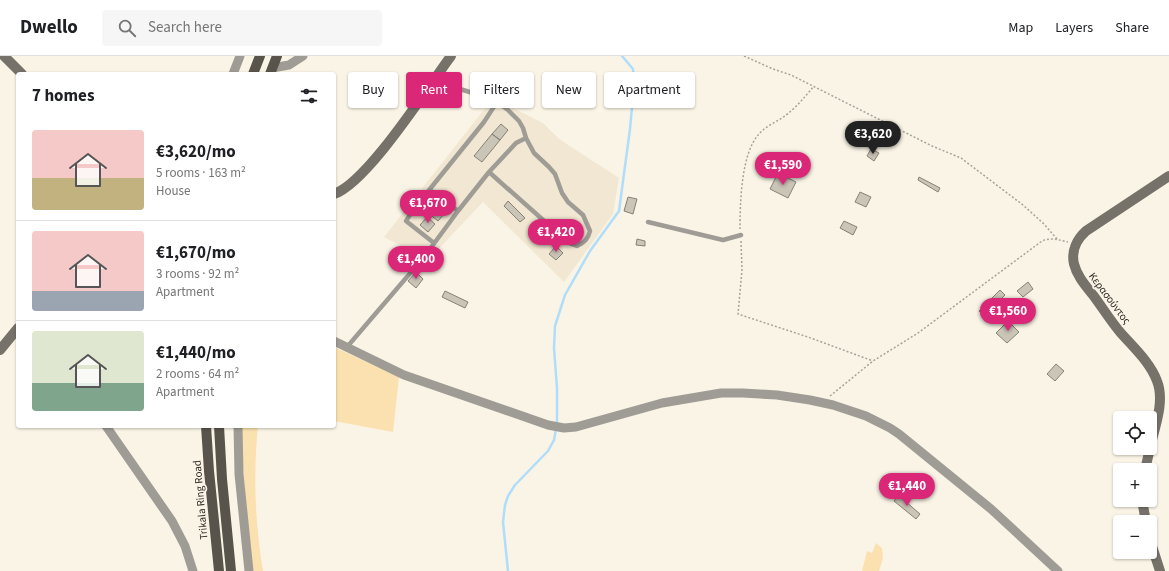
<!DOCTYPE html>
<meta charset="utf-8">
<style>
:root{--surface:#fff;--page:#f6f6f6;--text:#202124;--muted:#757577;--line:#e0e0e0;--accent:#db2777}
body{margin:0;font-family:"Source Sans 3",sans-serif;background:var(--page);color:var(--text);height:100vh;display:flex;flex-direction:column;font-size:15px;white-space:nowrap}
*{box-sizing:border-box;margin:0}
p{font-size:13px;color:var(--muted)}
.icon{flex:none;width:22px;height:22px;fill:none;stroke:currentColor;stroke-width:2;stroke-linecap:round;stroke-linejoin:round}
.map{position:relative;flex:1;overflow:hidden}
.details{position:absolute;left:16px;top:16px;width:320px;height:356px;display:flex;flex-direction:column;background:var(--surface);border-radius:4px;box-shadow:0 1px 3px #0004}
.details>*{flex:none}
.top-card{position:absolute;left:348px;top:16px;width:380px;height:36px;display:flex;gap:8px}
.buttons{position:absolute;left:1113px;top:355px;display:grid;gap:8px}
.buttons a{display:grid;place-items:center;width:44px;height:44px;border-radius:4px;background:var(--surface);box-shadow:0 1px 3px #0004;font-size:20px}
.price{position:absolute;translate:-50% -34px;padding:0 9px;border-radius:14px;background:var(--accent);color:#fff;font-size:13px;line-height:26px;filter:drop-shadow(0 1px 2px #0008)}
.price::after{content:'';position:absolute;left:50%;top:24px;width:12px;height:9px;margin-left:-6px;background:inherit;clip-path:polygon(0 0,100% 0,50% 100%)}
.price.current{background:#222;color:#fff}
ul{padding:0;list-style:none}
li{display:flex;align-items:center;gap:12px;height:100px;padding:0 16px}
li+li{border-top:1px solid var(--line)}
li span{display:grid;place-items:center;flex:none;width:112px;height:80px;border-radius:4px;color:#555}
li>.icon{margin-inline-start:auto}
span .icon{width:48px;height:48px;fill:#fffc;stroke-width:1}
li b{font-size:17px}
h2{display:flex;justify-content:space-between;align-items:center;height:48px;padding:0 16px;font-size:17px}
.tag{padding:0 14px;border-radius:4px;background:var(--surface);box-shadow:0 1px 3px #0004;font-size:14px;line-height:36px}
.tag.current{background:var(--accent);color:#fff}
header{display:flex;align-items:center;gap:24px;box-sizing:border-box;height:56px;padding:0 20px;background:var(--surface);border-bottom:1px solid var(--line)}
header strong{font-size:19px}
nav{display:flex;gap:22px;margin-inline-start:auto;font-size:14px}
.search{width:280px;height:36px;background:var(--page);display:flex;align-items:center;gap:10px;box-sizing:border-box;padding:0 14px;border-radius:4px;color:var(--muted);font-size:15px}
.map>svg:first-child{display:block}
.built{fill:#f1e7d2}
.green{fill:#fae1af}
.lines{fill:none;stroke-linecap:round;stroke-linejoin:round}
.stream{stroke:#b0ddf9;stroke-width:2.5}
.building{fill:#cbc5b8;stroke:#878175}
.path{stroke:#a7a298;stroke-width:1.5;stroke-dasharray:2 2;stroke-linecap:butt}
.lane{stroke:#9f9c96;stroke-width:4.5}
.street{stroke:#9f9c96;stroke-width:9}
.secondary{stroke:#76726a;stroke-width:10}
.primary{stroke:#59544b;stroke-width:10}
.labels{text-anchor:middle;stroke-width:3.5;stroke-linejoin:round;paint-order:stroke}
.street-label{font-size:11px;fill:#2c2924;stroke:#faf4e6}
</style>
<header>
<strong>Dwello</strong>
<div class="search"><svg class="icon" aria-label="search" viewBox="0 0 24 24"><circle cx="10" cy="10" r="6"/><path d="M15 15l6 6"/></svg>Search here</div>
<nav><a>Map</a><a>Layers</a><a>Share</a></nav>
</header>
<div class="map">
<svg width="1169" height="515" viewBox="0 0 1169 515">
<rect width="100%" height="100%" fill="#faf4e6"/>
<path class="built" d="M493,42l50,25 16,16 60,39 -6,36 -49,68 -81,-80 -55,58 -44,-23z"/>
<path class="green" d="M334,291l65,30 -6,55 -59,-11z
M240,370h18c-5,48 -3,98 5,145h-12z
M876,487l6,5 1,10 -4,13h-17l5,-20 5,2z"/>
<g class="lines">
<path class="stream" d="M557,368v-36l-3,-40 1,-22 10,-31 25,-44 29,-40 11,-82 4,-44 -1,-16 -11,-13
M508,515l-5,-49 2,-17 3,-9 7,-11 33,-34 6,-11 2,-11"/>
</g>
<path class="building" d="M501,68l7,6 -8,10 -8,-6z
M492,78l8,6 -18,22 -8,-6z
M871,93l8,4 -5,8 -7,-5z
M778,117l18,9 -8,16 -18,-9z
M919,121l21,11 -2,4 -20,-12z
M860,136l11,5 -5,10 -11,-5z
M628,141l9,2 -4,15 -9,-3z
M508,145l17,17 -5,4 -16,-16z
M435,149l10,8 -7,8 -10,-8z
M427,161l8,7 -7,8 -8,-7z
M844,165l13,6 -4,8 -13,-7z
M637,183l8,2v5l-9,-1z
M556,190l7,7 -7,7 -7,-6z
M416,216l7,7 -7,9 -8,-7z
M1028,226l5,7 -10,8 -6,-6z
M1000,234l5,5 -21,21 -5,-5z
M445,235l23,11 -3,6 -23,-11z
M1008,265l11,11 -12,11 -11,-10z
M1056,308l8,7 -9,10 -8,-7z
M898,439l22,19 -4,5 -22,-18z"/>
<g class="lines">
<path class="path" d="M744,0l29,13 18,6 141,71 29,12 62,47 21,19 13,15
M740,173c0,-25 1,-76 19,-95 6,-7 15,-11 23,-16 13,-9 22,-20 32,-32
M741,185l1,29 -4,44 70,23 65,24
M830,340l43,-35 45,-28 124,-92c9,-4 17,-1 26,1"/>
<path class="lane" d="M434,25l42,13 21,8 11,8 11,11 4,7 3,10 8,15 15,14 6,7 7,19 6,9 15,13 7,16c-2,8 -5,11 -13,15l-8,-3 -80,-71
M430,134l28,21
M648,166l75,18 18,-5
M434,187l-28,-22 7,-11 71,-88 13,-20
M347,291l77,-90 34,-46 31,-39 27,-29 10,-5"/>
<path class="street" d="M272,12l17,-3 14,-9
M233,18l7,-18
M334,285l70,34 144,50 16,3 12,-1 86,-24 59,-10h22l34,2 33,5 23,5 33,11 24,12 9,6 92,75 67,62
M106,370l66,95 13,25 8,25
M238,370l1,48 10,97"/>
<path class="secondary" d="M4,0l18,18
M334,138c33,-11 94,-107 117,-138
M0,294l18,-22
M1150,391c5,-20 15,-46 7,-66 -7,-19 -24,-34 -37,-49 -10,-12 -18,-25 -27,-37 -8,-10 -16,-19 -19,-31 -3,-13 3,-25 12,-33l83,-55
M1145,414l5,-22
M1142,444l4,22
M1150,484l10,31"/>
<path class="primary" d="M253,18l7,-18
M270,18l7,-18
M206,370l3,45 10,100
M219,370l3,53 9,92"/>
</g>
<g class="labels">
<g class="street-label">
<text transform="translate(1110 242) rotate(53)" y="4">Κερασούντος</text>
<text transform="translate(200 444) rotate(-95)" y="4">Trikala Ring Road</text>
</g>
</g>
</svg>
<div class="buttons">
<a><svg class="icon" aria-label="locate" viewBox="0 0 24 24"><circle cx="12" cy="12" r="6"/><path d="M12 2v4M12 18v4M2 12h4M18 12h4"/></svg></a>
<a>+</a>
<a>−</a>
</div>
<b class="price current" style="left:873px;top:99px">€3,620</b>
<b class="price" style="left:783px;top:130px">€1,590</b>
<b class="price" style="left:428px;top:168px">€1,670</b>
<b class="price" style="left:556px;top:197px">€1,420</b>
<b class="price" style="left:416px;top:224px">€1,400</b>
<b class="price" style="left:1008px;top:276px">€1,560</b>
<b class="price" style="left:907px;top:451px">€1,440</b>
<div class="top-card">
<a class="tag">Buy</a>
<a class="tag current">Rent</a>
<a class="tag">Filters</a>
<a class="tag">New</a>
<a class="tag">Apartment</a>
</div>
<section class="details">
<h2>7 homes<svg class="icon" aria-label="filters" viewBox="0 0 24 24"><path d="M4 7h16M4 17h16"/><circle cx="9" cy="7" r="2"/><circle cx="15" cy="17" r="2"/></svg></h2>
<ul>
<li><span style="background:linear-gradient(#f6c9c9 60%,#c2b280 0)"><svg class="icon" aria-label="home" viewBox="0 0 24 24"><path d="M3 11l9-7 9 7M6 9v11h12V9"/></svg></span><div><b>€3,620/mo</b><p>5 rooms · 163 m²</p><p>House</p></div></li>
<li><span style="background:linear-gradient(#f6c9c9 75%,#9aa5b1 0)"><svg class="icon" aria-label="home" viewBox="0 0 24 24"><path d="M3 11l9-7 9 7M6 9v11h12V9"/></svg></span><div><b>€1,670/mo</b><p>3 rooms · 92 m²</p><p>Apartment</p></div></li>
<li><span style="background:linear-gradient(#dfe7d0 65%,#7fa58c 0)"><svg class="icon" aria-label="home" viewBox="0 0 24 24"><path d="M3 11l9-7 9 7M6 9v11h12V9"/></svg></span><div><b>€1,440/mo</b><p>2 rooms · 64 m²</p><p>Apartment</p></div></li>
</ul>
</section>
</div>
